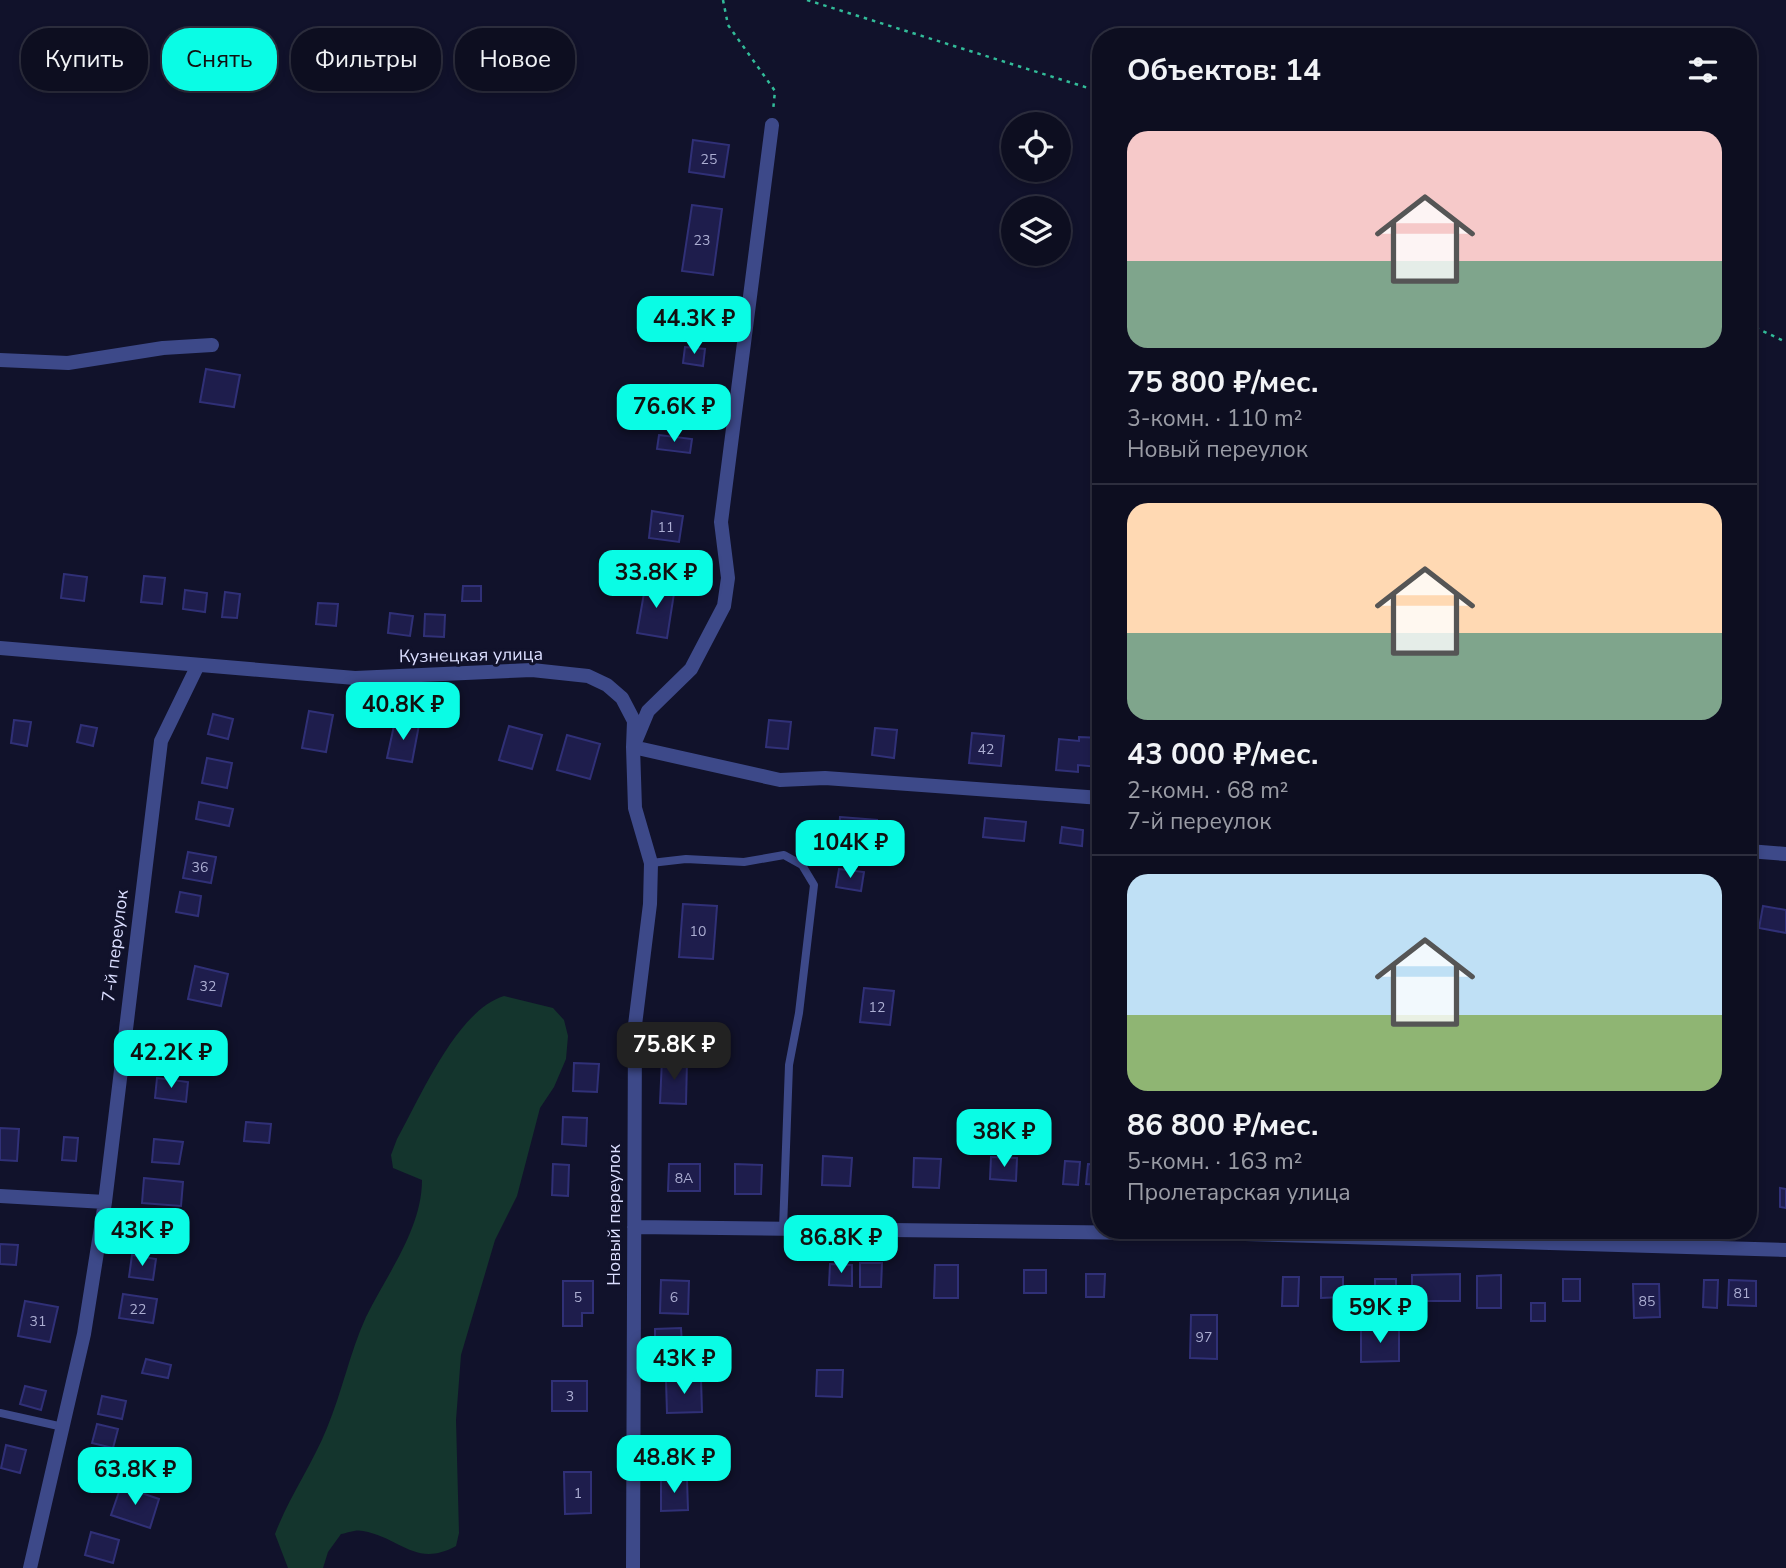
<!DOCTYPE html>
<html lang="ru">
<meta charset="utf-8">
<style>
:root{--surface:#0d0e20;--page:#161729;--text:#f1f3f6;--muted:#9a9ca5;--line:#2d2e3e;--accent:#0afce5}
body{margin:0;font-family:"Nunito Sans",sans-serif;background:var(--page);color:var(--text);height:100vh;display:flex;flex-direction:column;font-size:26px;white-space:nowrap}
*{box-sizing:border-box;margin:0}
p{font-size:23px;color:var(--muted)}
.icon{flex:none;width:38px;height:38px;fill:none;stroke:currentColor;stroke-width:2;stroke-linecap:round;stroke-linejoin:round}
.map{position:relative;flex:1;overflow:hidden}
.side{position:absolute;left:1092px;top:28px;width:665px;height:1211px;display:flex;flex-direction:column;background:var(--surface);border-radius:28px;box-shadow:0 4px 10px #0003,0 0 0 2px var(--line)}
.side>*{flex:none}
.top-card{position:absolute;left:21px;top:28px;width:665px;height:63px;display:flex;gap:14px}
.tools{position:absolute;left:1001px;top:112px;display:grid;gap:14px}
.tools a{display:grid;place-items:center;width:70px;height:70px;border-radius:50%;background:var(--surface);box-shadow:0 4px 10px #0003,0 0 0 2px var(--line);font-size:35px}
.price{position:absolute;translate:-50% -60px;padding:0 16px;border-radius:14px;background:var(--accent);color:#111;font-size:23px;line-height:46px;filter:drop-shadow(0 2px 4px #0008)}
.price::after{content:'';position:absolute;left:50%;top:42px;width:21px;height:16px;margin-left:-10px;background:inherit;clip-path:polygon(0 0,100% 0,50% 100%)}
.price.selected{background:#222;color:#fff}
ul{padding:0;list-style:none}
li{display:grid;align-content:center;gap:14px;height:371px;padding:0 35px}
li+li{border-top:2px solid var(--line)}
li span{display:grid;place-items:center;height:217px;border-radius:21px;color:#555}
li>.icon{margin-inline-start:auto}
span .icon{width:126px;height:126px;fill:#fffc;stroke-width:1}
li b{font-size:30px}
h2{display:flex;justify-content:space-between;align-items:center;height:84px;padding:0 35px;font-size:30px}
.chip{padding:0 24px;border-radius:28px;background:var(--surface);box-shadow:0 4px 10px #0003,0 0 0 2px var(--line);font-size:24px;line-height:63px}
.chip.selected{background:var(--accent);color:#111}
.map>svg:first-child{display:block}
.green{fill:#14352d}
.building{fill:#1e1d4c;stroke:#303077;stroke-width:2}
.lines{fill:none;stroke-linecap:round;stroke-linejoin:round}
.path{stroke:#32bc99;stroke-width:2.5;stroke-dasharray:3.5 5;stroke-linecap:butt}
.lane{stroke:#3d4989;stroke-width:8}
.street{stroke:#3d4989;stroke-width:14}
.labels{text-anchor:middle;stroke-width:6;stroke-linejoin:round;paint-order:stroke}
.number-label{font-size:14px;fill:#acaed2}
.street-label{font-size:18px;fill:#dbdeff;stroke:#11122b}
</style>
<div class="map">
<svg width="1786" height="1568" viewBox="0 0 1786 1568">
<rect width="100%" height="100%" fill="#11122b"/>
<path class="green" d="M504,996l49,12 11,12 4,16 -2,23 -12,28 -14,21 -23,88 -22,44 -34,115 -5,65 3,113 -3,13c-40,22 -55,-8 -93,-15 -7,-2 -16,2 -22,3l-13,18 -5,16h-35l-13,-34c14,-37 37,-69 52,-106 15,-36 23,-76 39,-111 21,-43 56,-88 56,-137l-29,-12 -2,-13 6,-16c23,-41 60,-129 107,-143z"/>
<path class="building" d="M693,140l36,5 -5,32 -35,-5z
M692,205l30,4 -9,66 -31,-4z
M677,309l30,4 -3,22 -30,-4z
M685,347l20,2 -2,17 -20,-3z
M206,369l34,6 -6,32 -34,-5z
M670,385l31,5 -6,35 -30,-5z
M659,435l33,4 -2,14 -33,-4z
M652,511l31,5 -4,26 -30,-4z
M64,574l23,3 -3,24 -23,-3z
M144,576l21,2 -3,26 -21,-2z
M646,582l29,5 -8,51 -30,-5z
M463,586h18v15h-19z
M185,590l22,3 -2,19 -22,-3z
M225,592l15,2 -3,24 -15,-1z
M318,603l20,1 -2,22 -20,-2z
M390,613l23,3 -3,20 -22,-3z
M425,614l20,1 -1,22 -20,-1z
M309,711l24,4 -7,37 -24,-4z
M213,714l20,5 -5,20 -20,-5z
M14,720l17,2 -4,24 -16,-3z
M769,720l22,2 -3,27 -22,-2z
M395,721l24,4 -7,37 -25,-4z
M81,725l16,3 -4,18 -16,-4z
M509,726l33,9 -10,34 -33,-9z
M875,728l22,2 -3,28 -22,-3z
M972,733l32,3 -3,30 -32,-3z
M567,735l33,9 -10,35 -33,-9z
M1079,737l22,1 -2,29 -21,-2v7l-22,-2 3,-31 20,2z
M207,758l25,5 -5,25 -25,-5z
M199,802l34,7 -4,17 -33,-7z
M840,817l37,3 -3,29 -36,-4z
M985,818l41,4 -2,19 -41,-4z
M1062,827l21,3 -1,16 -22,-3z
M188,852l28,5 -5,26 -28,-5z
M839,869l25,3 -3,19 -25,-4z
M180,892l21,4 -3,20 -22,-4z
M683,904l34,2 -4,53 -34,-2z
M1763,906l23,4v23l-27,-5z
M195,966l33,8 -7,32 -33,-7z
M864,988l30,3 -4,34 -30,-3z
M662,1059l25,1 -1,44 -26,-1z
M574,1063l25,1 -2,28 -24,-1z
M157,1078l31,4 -2,20 -31,-4z
M563,1117l24,1 -1,28 -24,-2z
M246,1122l25,2 -2,19 -25,-2z
M0,1128l19,1 -2,32 -17,-1z
M64,1137l14,1 -2,23 -14,-1z
M154,1139l29,3 -4,22 -27,-2z
M823,1156l29,2 -2,28 -28,-1z
M991,1157l26,1 -1,23 -26,-2z
M914,1158l27,1 -2,29 -26,-1z
M1065,1161l15,1 -2,23 -15,-1z
M553,1164l16,1 -1,31 -16,-1z
M669,1164h31v27h-32z
M735,1164l27,1 -1,29h-26z
M1088,1164l13,1 -1,20 -14,-1z
M144,1178l39,4 -2,24 -39,-3z
M1780,1188l6,1v19l-6,-1z
M136,1226l27,3 -2,22 -28,-3z
M0,1244l18,1 -2,20 -16,-1z
M132,1255l24,4 -3,21 -24,-3z
M860,1263h22l-1,24h-21z
M830,1264l22,1v21l-23,-1z
M935,1265h23v33h-24z
M1024,1270h22v23h-22z
M1086,1274h19l-1,23h-18z
M1460,1274v27h-48v-26z
M1501,1275v33h-24v-32z
M1283,1277h16l-1,29h-16z
M1321,1277h22v20l-22,1z
M1375,1279h21v16h-21z
M1563,1279h17v22h-17z
M661,1280l28,1 -1,33 -28,-1z
M1704,1280h14l-1,28 -14,-1z
M1729,1280l27,1v25l-28,-1z
M563,1281h30v32h-11v13h-19z
M1633,1284h26l1,33 -26,1z
M123,1294l34,5 -4,24 -34,-5z
M25,1301l33,6 -8,35 -32,-6z
M1531,1303h14v18h-14z
M1191,1315h26v44l-27,-1z
M681,1328l1,17 -27,1v-17z
M1399,1328v33l-38,1v-33z
M146,1359l25,6 -3,13 -26,-5z
M817,1370h26l-1,27 -26,-1z
M701,1379l1,33 -35,1 -1,-33z
M552,1381h35v30h-35z
M25,1386l21,5 -5,19 -21,-6z
M102,1396l24,5 -4,18 -24,-5z
M97,1424l21,5 -5,19 -21,-5z
M6,1445l20,5 -6,23 -19,-5z
M564,1472h27v41l-26,1z
M687,1479l1,31 -27,1v-31z
M121,1486l38,13 -9,29 -39,-13z
M91,1532l28,8 -6,23 -28,-8z"/>
<g class="lines">
<path class="path" d="M723,0l5,25 47,66 -2,20
M807,0l294,92
M1748,324l38,18"/>
<path class="lane" d="M651,863l35,-4 58,3 40,-7 18,10 12,20 -15,128 -10,52 -6,164
M0,1413l63,14"/>
<path class="street" d="M0,360l68,3 95,-15 49,-3
M0,648l355,30 177,-8 56,6 19,9 15,13 12,23 -1,26 147,33 45,-2 276,20
M1748,851l38,3
M0,1196l105,6
M634,1227l611,7 541,16
M30,1568l54,-234 21,-132 56,-461 37,-76
M633,1568l2,-543 15,-121 1,-41 -16,-55 -2,-61 15,-36 43,-42 33,-63 4,-28 -7,-56 51,-397"/>
</g>
<g class="labels">
<g class="number-label">
<text x="709" y="164">25</text>
<text x="702" y="245">23</text>
<text x="666" y="532">11</text>
<text x="986" y="754">42</text>
<text x="200" y="872">36</text>
<text x="698" y="936">10</text>
<text x="208" y="991">32</text>
<text x="877" y="1012">12</text>
<text x="684" y="1183">8А</text>
<text x="1742" y="1298">81</text>
<text x="578" y="1302">5</text>
<text x="674" y="1302">6</text>
<text x="1647" y="1306">85</text>
<text x="138" y="1314">22</text>
<text x="38" y="1326">31</text>
<text x="1204" y="1342">97</text>
<text x="570" y="1401">3</text>
<text x="578" y="1498">1</text>
</g>
<g class="street-label">
<text transform="translate(471 655) rotate(-1)" y="6">Кузнецкая улица</text>
<text transform="translate(115 946) rotate(-83)" y="6">7-й переулок</text>
<text transform="translate(614 1215) rotate(-90)" y="6">Новый переулок</text>
</g>
</g>
</svg>
<div class="tools">
<a><svg class="icon" aria-label="locate" viewBox="0 0 24 24"><circle cx="12" cy="12" r="6"/><path d="M12 2v4M12 18v4M2 12h4M18 12h4"/></svg></a>
<a><svg class="icon" aria-label="layers" viewBox="0 0 24 24"><path d="M12 4l9 5-9 5-9-5zM3 14l9 5 9-5"/></svg></a>
</div>
<b class="price" style="left:694px;top:356px">44.3K ₽</b>
<b class="price" style="left:674px;top:444px">76.6K ₽</b>
<b class="price" style="left:656px;top:610px">33.8K ₽</b>
<b class="price" style="left:403px;top:742px">40.8K ₽</b>
<b class="price" style="left:850px;top:880px">104K ₽</b>
<b class="price selected" style="left:674px;top:1082px">75.8K ₽</b>
<b class="price" style="left:171px;top:1090px">42.2K ₽</b>
<b class="price" style="left:1004px;top:1169px">38K ₽</b>
<b class="price" style="left:142px;top:1268px">43K ₽</b>
<b class="price" style="left:841px;top:1275px">86.8K ₽</b>
<b class="price" style="left:1380px;top:1345px">59K ₽</b>
<b class="price" style="left:684px;top:1396px">43K ₽</b>
<b class="price" style="left:674px;top:1495px">48.8K ₽</b>
<b class="price" style="left:135px;top:1507px">63.8K ₽</b>
<div class="top-card">
<a class="chip">Купить</a>
<a class="chip selected">Снять</a>
<a class="chip">Фильтры</a>
<a class="chip">Новое</a>
</div>
<section class="side">
<h2>Объектов: 14<svg class="icon" aria-label="filters" viewBox="0 0 24 24"><path d="M4 7h16M4 17h16"/><circle cx="9" cy="7" r="2"/><circle cx="15" cy="17" r="2"/></svg></h2>
<ul>
<li><span style="background:linear-gradient(#f6c9c9 60%,#7fa58c 0)"><svg class="icon" aria-label="home" viewBox="0 0 24 24"><path d="M3 11l9-7 9 7M6 9v11h12V9"/></svg></span><div><b>75 800 ₽/мес.</b><p>3-комн. · 110 m²</p><p>Новый переулок</p></div></li>
<li><span style="background:linear-gradient(#ffd9b3 60%,#7fa58c 0)"><svg class="icon" aria-label="home" viewBox="0 0 24 24"><path d="M3 11l9-7 9 7M6 9v11h12V9"/></svg></span><div><b>43 000 ₽/мес.</b><p>2-комн. · 68 m²</p><p>7-й переулок</p></div></li>
<li><span style="background:linear-gradient(#bfe0f5 65%,#8fb573 0)"><svg class="icon" aria-label="home" viewBox="0 0 24 24"><path d="M3 11l9-7 9 7M6 9v11h12V9"/></svg></span><div><b>86 800 ₽/мес.</b><p>5-комн. · 163 m²</p><p>Пролетарская улица</p></div></li>
</ul>
</section>
</div>
